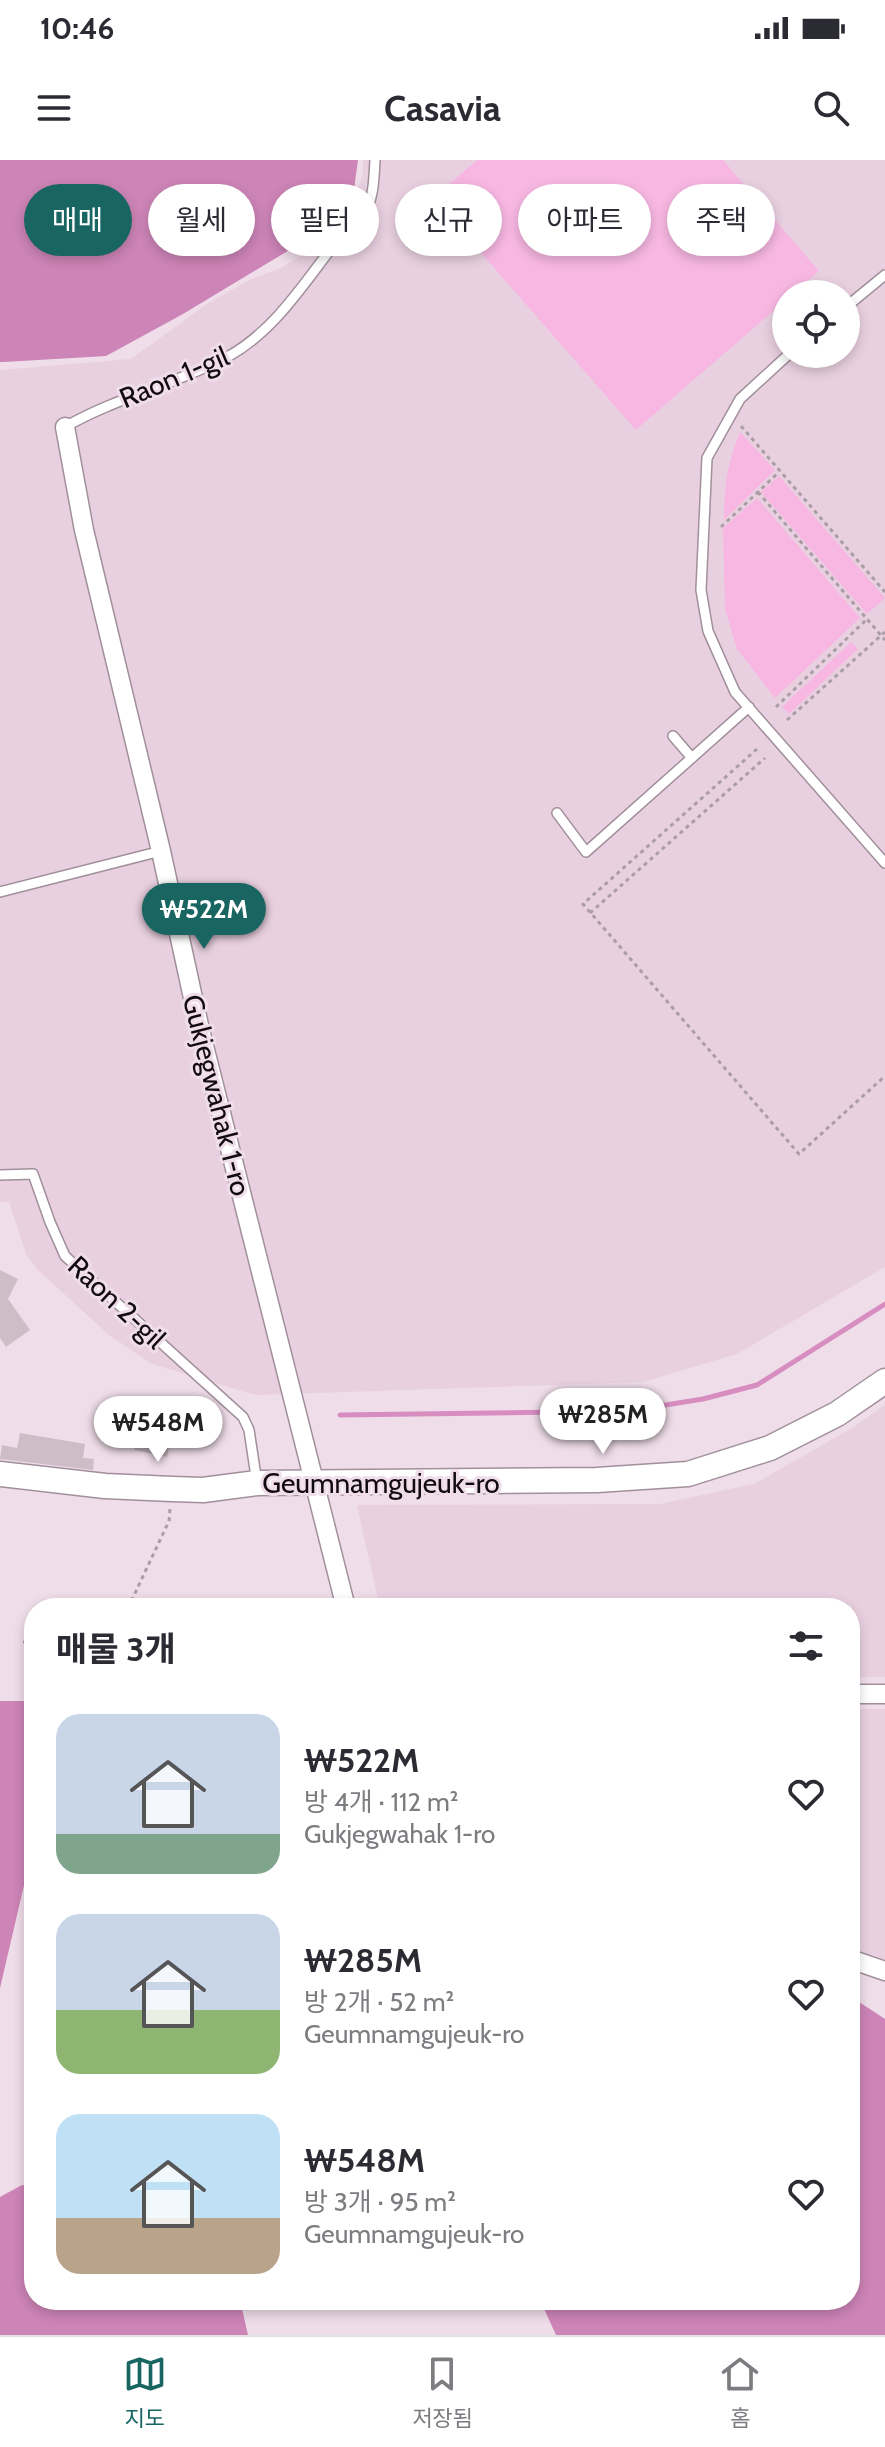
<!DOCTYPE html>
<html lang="ko">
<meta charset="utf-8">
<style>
:root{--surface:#fff;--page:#f7f7f7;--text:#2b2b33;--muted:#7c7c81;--line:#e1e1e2;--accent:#186561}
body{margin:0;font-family:Cabin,"Noto Sans KR",sans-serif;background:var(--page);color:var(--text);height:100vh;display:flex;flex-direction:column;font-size:30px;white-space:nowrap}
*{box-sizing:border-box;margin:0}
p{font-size:26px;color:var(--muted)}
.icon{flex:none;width:44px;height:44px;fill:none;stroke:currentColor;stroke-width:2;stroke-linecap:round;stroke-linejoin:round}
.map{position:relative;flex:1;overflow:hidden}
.panel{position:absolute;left:24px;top:1438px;width:836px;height:712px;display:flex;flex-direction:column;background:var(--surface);border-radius:32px;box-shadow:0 4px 12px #0003}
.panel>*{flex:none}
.top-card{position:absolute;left:24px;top:24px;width:838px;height:72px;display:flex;gap:16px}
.buttons{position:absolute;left:772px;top:120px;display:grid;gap:16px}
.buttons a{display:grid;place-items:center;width:88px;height:88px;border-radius:50%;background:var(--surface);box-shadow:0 4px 12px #0003;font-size:40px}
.price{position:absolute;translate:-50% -68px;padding:0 18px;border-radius:28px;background:#fff;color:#222;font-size:26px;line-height:52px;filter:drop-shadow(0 2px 4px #0008)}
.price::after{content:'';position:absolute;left:50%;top:48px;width:24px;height:18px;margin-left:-12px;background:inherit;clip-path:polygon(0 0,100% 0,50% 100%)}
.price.on{background:var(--accent);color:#fff}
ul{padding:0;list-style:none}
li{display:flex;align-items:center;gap:24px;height:200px;padding:0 32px}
li span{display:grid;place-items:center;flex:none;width:224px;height:160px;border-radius:24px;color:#555}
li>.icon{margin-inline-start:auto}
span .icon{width:96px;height:96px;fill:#fffc;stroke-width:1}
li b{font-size:34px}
h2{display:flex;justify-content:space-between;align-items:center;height:96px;padding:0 32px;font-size:34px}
.tag{padding:0 28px;border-radius:36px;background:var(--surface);box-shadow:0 4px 12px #0003;font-size:28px;line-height:72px}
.tag.on{background:var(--accent);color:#fff}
.status{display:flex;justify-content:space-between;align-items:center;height:56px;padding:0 40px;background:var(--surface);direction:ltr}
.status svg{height:22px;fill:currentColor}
header{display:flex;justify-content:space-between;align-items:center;height:104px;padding:0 32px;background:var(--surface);font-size:36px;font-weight:700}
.menu{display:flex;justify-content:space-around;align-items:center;height:112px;border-top:2px solid var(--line);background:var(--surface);font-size:22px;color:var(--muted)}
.menu a{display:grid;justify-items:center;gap:4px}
.menu .on{color:var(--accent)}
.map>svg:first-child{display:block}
.built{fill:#e9d0e0;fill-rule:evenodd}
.green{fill:#f7b7e2}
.forest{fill:#cd84b7}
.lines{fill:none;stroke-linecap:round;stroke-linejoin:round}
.stream{stroke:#d78dc0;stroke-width:5}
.building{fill:#cebcc7}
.lane-casing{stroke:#a1909b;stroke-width:12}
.street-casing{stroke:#a1909b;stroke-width:21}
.secondary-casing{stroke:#a1909b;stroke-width:27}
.path{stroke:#ab9da6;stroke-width:3;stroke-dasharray:4 4;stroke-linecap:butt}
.lane{stroke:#fff;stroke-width:9}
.street{stroke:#fff;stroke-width:18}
.secondary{stroke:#fff;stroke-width:24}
.labels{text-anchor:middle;stroke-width:6;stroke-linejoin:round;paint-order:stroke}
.street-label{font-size:28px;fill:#110b0f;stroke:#efdde9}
</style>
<div class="status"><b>10:46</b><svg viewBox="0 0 49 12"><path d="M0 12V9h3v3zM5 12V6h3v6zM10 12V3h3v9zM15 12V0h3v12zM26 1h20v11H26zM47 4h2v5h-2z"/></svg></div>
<header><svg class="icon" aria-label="menu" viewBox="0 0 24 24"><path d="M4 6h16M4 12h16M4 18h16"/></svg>Casavia<svg class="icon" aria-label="search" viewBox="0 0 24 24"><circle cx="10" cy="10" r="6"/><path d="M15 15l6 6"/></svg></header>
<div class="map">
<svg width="885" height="2175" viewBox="0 0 885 2175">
<rect width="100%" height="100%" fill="#efdde9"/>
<path class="built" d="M363,0h522v1107l-148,87 -94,28 -388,13 -103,-31 -43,-29 -71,-65 -12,-16 -17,-52h-9v-832l131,-11 76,-55 44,-25 30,-11 38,-24 35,-41 9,-30zM786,134h60v60h-60z
M885,1245v272h-35v-69h-470l-23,-103 303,-1 94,-20 98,-56z
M850,1549h35v269l-35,-15z"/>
<path class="green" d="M477,0h246l96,111 -26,23h-7v6l-150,130 -203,-232z
M740,272l35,38 -51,50c0,-34 3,-56 16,-88z
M779,316l106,122 -18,16 -106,-122z
M757,338l103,120 -85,80 -38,-49 -12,-40 -2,-81z
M851,482l7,7 -69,65 -7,-7z"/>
<path class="forest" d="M0,0h358l-4,29 -43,48 -128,77 -77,42 -102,6h-4z
M0,1541h34v172l-9,8 -25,107z
M850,1836l35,23v316h-329l-16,-35h310z
M22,2025l12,2v113h206l8,35h-248v-138z"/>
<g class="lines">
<path class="stream" d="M340,1255l288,-4 75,-12 54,-14 128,-81"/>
</g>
<path class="building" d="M0,1110l18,9 -10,20 22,31 -24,17 -6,-9z
M20,1273l65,11 -2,14 11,1 -1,11 -93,-11 2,-14 15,3z
M137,1274l33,6 -3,17 -33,-7z"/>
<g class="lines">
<g class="lane-casing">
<path id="lane" d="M846,147l39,-32
M789,194l-49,45 -33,59 -6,132 7,41 27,61 150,171
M65,267c52,-30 112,-43 164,-71 43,-24 72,-68 101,-106 11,-15 28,-27 37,-42 7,-13 7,-33 8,-48
M673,576l19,22
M557,653l29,39 163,-145
M0,732l161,-41
M0,1015l33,-1 17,48 15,34 178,161 6,13 8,53"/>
</g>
<g class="street-casing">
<path id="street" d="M65,267l19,103 77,321 39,179 146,578
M850,1534h35
M850,1799l35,12"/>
</g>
<g class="secondary-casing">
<path id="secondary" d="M0,1314l105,12 67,3 31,1 54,-7 340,-3 91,-6 82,-26 67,-34 48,-33"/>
</g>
<path class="path" d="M741,266l144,166
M758,332l127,148
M721,367l58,-55
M776,547l91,-88
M787,560l98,-88
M757,589l-174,155 216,250 86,-78
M590,753l175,-155
M128,1448l41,-87 1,-13
M23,1482l11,1"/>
<use href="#lane" class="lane"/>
<use href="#street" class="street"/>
<use href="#secondary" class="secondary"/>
</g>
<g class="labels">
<g class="street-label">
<text transform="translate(174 217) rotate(-23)" y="10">Raon 1-gil</text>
<text transform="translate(217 935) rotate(76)" y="10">Gukjegwahak 1-ro</text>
<text transform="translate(117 1142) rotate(43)" y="10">Raon 2-gil</text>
<text x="381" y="1333">Geumnamgujeuk-ro</text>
</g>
</g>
</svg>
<div class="buttons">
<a><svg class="icon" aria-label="locate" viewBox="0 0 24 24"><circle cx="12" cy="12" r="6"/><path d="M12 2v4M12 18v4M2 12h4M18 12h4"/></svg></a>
</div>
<b class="price on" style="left:204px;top:791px">₩522M</b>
<b class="price" style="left:603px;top:1296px">₩285M</b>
<b class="price" style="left:158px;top:1304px">₩548M</b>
<div class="top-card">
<a class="tag on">매매</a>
<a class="tag">월세</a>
<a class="tag">필터</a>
<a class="tag">신규</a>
<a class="tag">아파트</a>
<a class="tag">주택</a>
</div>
<section class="panel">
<h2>매물 3개<svg class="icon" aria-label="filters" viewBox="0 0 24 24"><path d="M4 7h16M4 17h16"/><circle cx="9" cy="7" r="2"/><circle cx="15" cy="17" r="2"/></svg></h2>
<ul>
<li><span style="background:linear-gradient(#c9d6e8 75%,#7fa58c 0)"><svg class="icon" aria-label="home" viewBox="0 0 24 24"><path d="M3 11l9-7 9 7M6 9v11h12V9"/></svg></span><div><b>₩522M</b><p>방 4개 · 112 m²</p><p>Gukjegwahak 1-ro</p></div><svg class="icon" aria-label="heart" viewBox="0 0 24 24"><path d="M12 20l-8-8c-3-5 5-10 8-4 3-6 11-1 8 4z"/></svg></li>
<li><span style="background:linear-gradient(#c9d6e8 60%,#8fb573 0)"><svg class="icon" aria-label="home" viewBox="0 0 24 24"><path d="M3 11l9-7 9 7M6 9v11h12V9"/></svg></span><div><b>₩285M</b><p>방 2개 · 52 m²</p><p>Geumnamgujeuk-ro</p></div><svg class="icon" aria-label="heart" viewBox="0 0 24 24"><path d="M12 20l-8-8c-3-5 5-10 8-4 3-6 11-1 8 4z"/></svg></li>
<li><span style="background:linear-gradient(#bfe0f5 65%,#b9a48a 0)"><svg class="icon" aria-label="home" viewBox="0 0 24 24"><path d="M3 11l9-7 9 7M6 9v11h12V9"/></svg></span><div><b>₩548M</b><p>방 3개 · 95 m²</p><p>Geumnamgujeuk-ro</p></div><svg class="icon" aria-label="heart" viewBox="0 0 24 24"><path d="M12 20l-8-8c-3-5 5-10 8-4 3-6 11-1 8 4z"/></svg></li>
</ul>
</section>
</div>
<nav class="menu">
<a class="on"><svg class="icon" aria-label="map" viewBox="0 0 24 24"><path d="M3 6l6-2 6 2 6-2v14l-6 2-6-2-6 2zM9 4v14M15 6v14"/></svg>지도</a>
<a><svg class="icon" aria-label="saved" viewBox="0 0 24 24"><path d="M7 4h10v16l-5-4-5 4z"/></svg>저장됨</a>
<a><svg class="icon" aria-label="home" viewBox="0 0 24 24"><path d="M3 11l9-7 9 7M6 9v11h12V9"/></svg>홈</a>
</nav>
